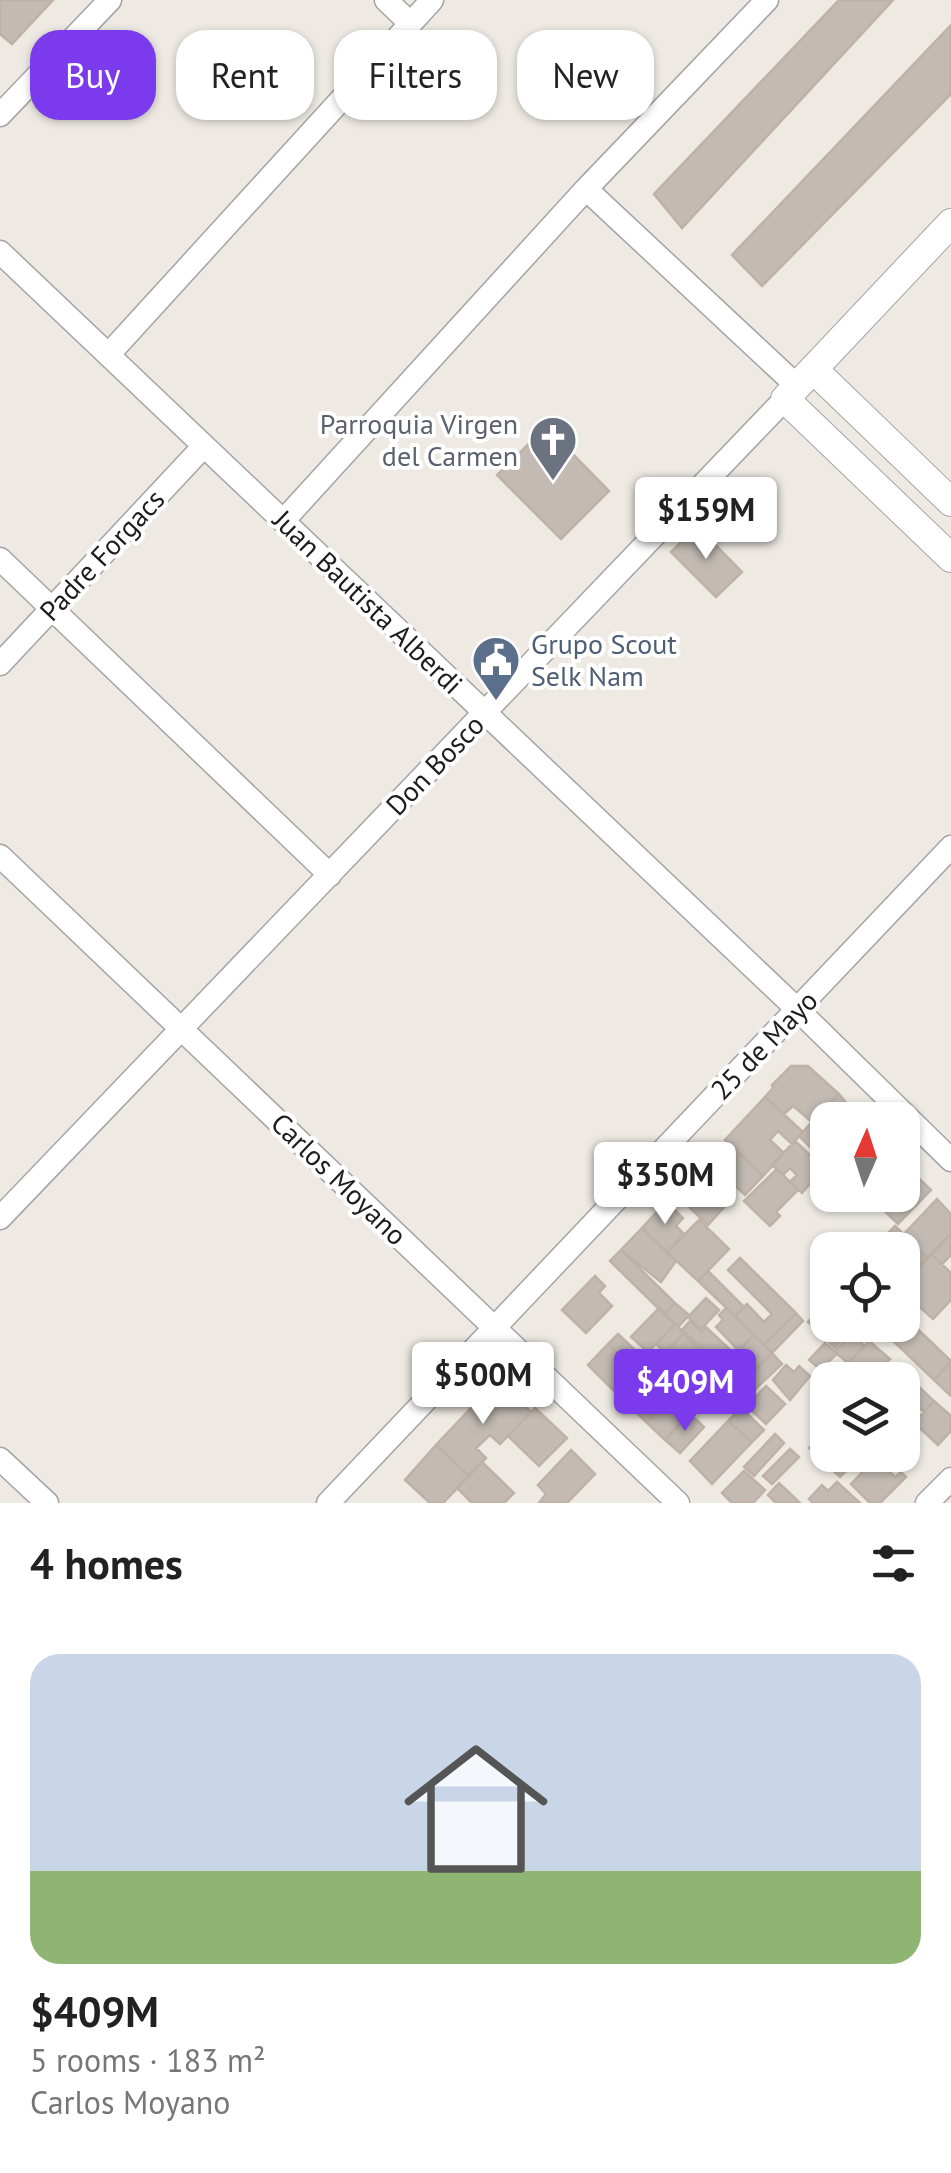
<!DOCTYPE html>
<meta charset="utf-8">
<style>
:root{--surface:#fff;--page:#f6f6f6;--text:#222;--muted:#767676;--line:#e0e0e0;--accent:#7c3aed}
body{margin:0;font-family:"PT Sans",sans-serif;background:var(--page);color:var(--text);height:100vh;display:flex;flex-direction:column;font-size:38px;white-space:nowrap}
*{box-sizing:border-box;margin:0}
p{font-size:32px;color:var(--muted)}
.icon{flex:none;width:55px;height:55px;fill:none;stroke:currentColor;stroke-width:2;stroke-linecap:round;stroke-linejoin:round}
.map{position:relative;height:1503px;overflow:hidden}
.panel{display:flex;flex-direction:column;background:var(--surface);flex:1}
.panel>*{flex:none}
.guide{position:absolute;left:30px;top:30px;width:892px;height:90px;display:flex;gap:20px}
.needle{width:65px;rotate:3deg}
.controls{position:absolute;left:810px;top:1102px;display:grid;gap:20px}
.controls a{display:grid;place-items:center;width:110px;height:110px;border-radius:20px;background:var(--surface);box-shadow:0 2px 8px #0004;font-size:50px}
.price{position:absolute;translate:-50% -85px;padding:0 22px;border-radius:10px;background:#fff;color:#222;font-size:32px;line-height:65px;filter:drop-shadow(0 2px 5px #0008)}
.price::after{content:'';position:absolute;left:50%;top:60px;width:30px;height:22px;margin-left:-15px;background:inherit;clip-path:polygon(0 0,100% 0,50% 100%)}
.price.active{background:var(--accent);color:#fff}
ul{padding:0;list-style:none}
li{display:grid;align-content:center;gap:20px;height:530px;padding:0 30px}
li+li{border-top:2px solid var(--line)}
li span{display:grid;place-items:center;height:310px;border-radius:30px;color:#555}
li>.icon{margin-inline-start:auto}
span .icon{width:180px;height:180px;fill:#fffc;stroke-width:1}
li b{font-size:42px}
h2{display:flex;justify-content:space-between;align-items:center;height:120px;padding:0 30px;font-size:42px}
.pill{padding:0 35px;border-radius:30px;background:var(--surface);box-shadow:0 2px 8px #0004;font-size:35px;line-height:90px}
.pill.active{background:var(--accent);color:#fff}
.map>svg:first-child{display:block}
.building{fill:#c2bab3;stroke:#bfb1a6;stroke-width:2.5}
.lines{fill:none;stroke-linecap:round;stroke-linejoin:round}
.minor-casing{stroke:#a4a4a4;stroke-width:25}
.tertiary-casing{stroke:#a4a4a4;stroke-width:30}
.minor{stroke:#fff;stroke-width:22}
.tertiary{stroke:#fff;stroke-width:28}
.labels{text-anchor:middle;stroke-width:8;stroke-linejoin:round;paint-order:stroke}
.worship-label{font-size:28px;fill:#5b616d;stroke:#fff;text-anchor:end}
.street-label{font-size:28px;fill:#1d1d1d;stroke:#fff}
.service-label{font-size:28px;fill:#4e5e75;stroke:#fff;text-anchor:start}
</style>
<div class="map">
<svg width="951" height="1503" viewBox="0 0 951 1503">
<rect width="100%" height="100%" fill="#eeeae3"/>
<path class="building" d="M0,0h53l-41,44 -12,-10z
M839,0h54l-211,228 -28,-34z
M951,25v69l-189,192 -30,-31z
M546,427l63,64 -48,48 -64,-64z
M697,526l45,46 -26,25 -45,-45z
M791,1066h17l31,28 -27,28 -19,-16 -9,8 -19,-17 8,-9 -1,-3z
M839,1094l21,26h-32v18l-16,-16z
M765,1097l38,35 -11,12 -14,-13 -8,9 14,13 -21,23 -38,-36z
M812,1122l11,11 -13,14 -11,-11z
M795,1141l18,17 4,-5 11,10 -26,30 -12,-11 7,-7 -7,-7 -7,7 -11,-10z
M737,1151l26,25 -18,19 -26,-24z
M906,1166l25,24 -33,34 -25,-24 4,-5h25v-26z
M777,1169l21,21 -22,22 4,4 -10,10 -26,-25z
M712,1179l21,18 -25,28 -20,-19z
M937,1199l14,15v20l-23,24 -25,-23z
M666,1202l17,16 -7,8 8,8 -17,18 -25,-24z
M699,1220l30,29 -31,32 -31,-29z
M895,1226l33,32 -26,27v-35h-30z
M642,1228l34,33 -15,21 -40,-32z
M951,1234v21l-9,9 -11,-10z
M621,1250l54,53 -11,11 -54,-53z
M931,1254l20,19v27l-18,19 -31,-28v-6z
M740,1258l56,55 -32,32 -29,-29 12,-12 17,18 8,-8 -44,-44z
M708,1271l36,36 -9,9 -37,-35z
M595,1276l10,10 -6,7 13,13 -26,27 -24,-23z
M706,1298l13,12 -18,19 -13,-12z
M675,1303l14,12 -11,12 -14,-13z
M659,1308l16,16 -27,28 -17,-15z
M726,1308l28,27 -15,16 -23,-24 7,-7 -4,-5z
M820,1309l8,7v9h9l10,9 -12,14 -27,-26z
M796,1313l7,8 -31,32 -8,-8z
M905,1317l46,44 -17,19 -47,-45 10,-10h5z
M690,1321l12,11 4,-5 48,45 -12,13 -60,-55z
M675,1324l9,9 -19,20 -9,-9z
M618,1334l21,20 -10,10 -21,-20z
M683,1334l21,20 -17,18 -22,-19z
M851,1334l14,12 -17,17 -13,-11z
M754,1335l18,18 -17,17 -18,-18z
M869,1341l21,18 -24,21 -18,-17z
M825,1343l12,10 -16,17 -12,-10z
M608,1344l23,23 -20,21 -23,-23z
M772,1353l10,11 -31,29 -9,-8z
M709,1355l17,16 -9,9 -7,-6 -6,6 18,17 -6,6 -4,-3 -5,5 -4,-4 -13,13 -19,-18z
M642,1356l20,19 -31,32 -20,-19z
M951,1362v34l-17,-16z
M786,1365l8,7 5,-6 11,10 -20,24 -17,-20z
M652,1384l16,15 -22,23 -15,-15z
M766,1386l19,18 -19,20 -19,-18z
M491,1387h15l25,25 -31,32 -10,-9 -14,13 10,10 -17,18 -33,-31z
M920,1388l14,13 -10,11 -14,-13z
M668,1399l18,18 -21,23 -19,-18z
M934,1401l17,15v15l-13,14 -24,-22z
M535,1408l32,30 -28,28 -31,-30z
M741,1408l23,22 -12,12 -24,-21z
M690,1414l14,13 -24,26 -15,-13z
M728,1421l24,21 -40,42 -22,-23z
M775,1434l9,9 -30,33 -10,-9z
M819,1438l9,8v9h21l-6,6 7,6 -10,10 -31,-29z
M436,1445l33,31 -26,27h-13l-25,-23z
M790,1449l9,8 -27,27 -9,-8z
M571,1450l24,24 -28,29h-28l7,-9 -8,-9z
M876,1458l19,19 6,-5 5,5 -26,26h-10l-19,-19z
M482,1462l32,31 -10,10h-32l-15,-15z
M744,1471l21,19 -12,13h-21l-10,-10z
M837,1482l23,21h-47l-4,-4 13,-14 6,6z
M779,1483l21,20h-24l-8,-8z"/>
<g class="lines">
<g class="minor-casing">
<path id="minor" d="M386,0l24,23
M0,115l110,-115
M586,189l211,197
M0,252l798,758 153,150
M109,354l323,-354
M284,520l302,-331 181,-189
M0,559l330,316
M0,664l203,-217
M0,856l678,647
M0,1218l785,-819
M0,1459l47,44
M328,1503l623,-656
M927,1503l24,-24"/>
</g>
<g class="tertiary-casing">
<path id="tertiary" d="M951,223l-166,176 166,159
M813,369l138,133"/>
</g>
<use href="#minor" class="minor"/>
<use href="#tertiary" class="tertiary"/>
</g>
<defs>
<g id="church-pin" transform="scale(2.5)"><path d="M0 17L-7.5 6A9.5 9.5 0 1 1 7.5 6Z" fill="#6b7280" stroke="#fff"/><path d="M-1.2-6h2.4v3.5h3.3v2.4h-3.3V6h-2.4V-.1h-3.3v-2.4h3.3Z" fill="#fff"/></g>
<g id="civic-pin" transform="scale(2.5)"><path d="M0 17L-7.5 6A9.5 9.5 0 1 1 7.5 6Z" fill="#5c6f8a" stroke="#fff"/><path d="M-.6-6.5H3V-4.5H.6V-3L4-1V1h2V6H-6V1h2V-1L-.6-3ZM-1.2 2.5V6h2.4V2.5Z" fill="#fff"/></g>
</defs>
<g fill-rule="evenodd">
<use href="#church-pin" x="553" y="440"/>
<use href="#civic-pin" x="496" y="660"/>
</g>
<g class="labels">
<g class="worship-label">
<text x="518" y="434">Parroquia Virgen<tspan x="518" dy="32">del Carmen</tspan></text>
</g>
<g class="street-label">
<text transform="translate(102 555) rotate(-47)" y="10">Padre Forgacs</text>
<text transform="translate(368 602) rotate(44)" y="10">Juan Bautista Alberdi</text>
<text transform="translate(435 765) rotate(-46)" y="10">Don Bosco</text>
<text transform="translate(764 1045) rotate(-46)" y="10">25 de Mayo</text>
<text transform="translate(339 1179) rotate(44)" y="10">Carlos Moyano</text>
</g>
<g class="service-label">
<text x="531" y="654">Grupo Scout<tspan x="531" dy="32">Selk Nam</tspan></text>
</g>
</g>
</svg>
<div class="controls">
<a><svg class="needle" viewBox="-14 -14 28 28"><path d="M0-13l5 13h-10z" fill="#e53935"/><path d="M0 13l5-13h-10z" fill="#767676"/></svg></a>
<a><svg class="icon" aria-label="locate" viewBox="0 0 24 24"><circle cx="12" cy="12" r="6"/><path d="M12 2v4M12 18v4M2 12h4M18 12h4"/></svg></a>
<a><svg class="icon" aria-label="layers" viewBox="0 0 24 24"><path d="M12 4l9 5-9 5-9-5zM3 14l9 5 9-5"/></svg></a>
</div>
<b class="price" style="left:706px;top:562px">$159M</b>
<b class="price" style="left:665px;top:1227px">$350M</b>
<b class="price" style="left:483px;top:1427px">$500M</b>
<b class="price active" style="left:685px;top:1434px">$409M</b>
<div class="guide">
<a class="pill active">Buy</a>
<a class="pill">Rent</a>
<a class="pill">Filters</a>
<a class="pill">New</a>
</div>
</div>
<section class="panel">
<h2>4 homes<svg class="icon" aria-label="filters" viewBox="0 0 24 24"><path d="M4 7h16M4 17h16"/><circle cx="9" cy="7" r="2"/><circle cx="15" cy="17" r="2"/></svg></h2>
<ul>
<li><span style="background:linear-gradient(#c9d6e8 70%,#8fb573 0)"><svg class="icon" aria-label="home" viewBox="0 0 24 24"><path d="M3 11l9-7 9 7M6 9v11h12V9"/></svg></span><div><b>$409M</b><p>5 rooms · 183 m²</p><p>Carlos Moyano</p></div></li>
</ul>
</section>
